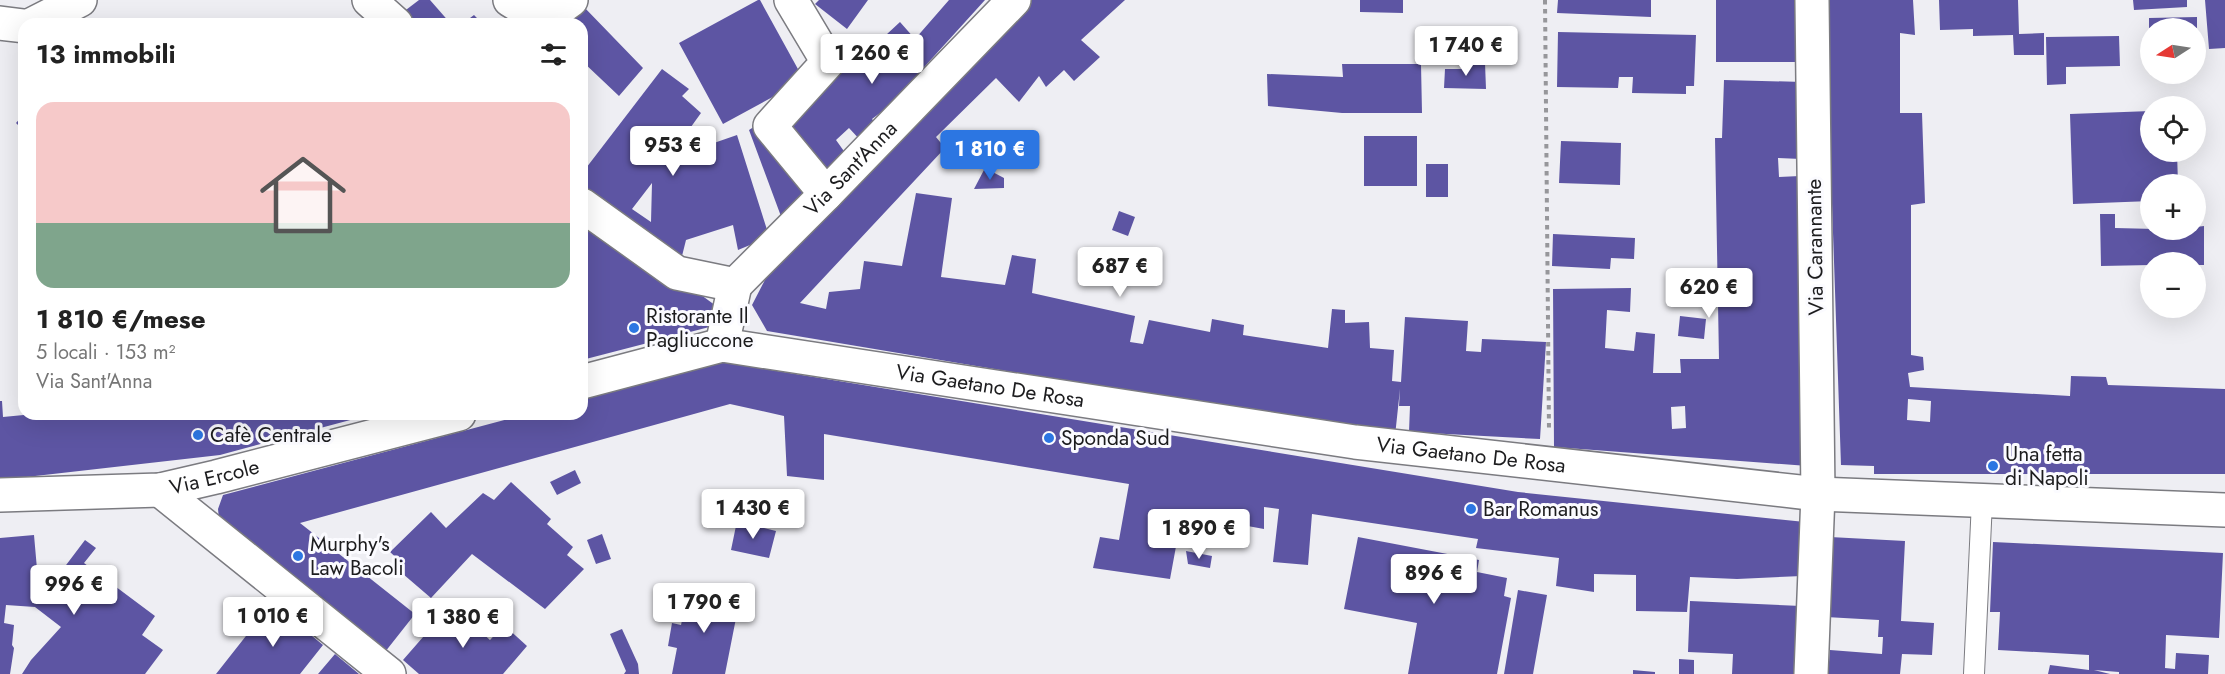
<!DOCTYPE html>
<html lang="it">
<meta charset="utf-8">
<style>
:root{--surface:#fff;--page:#f2f2f2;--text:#222;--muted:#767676;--line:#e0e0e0;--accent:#2c76e2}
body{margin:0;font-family:Jost,sans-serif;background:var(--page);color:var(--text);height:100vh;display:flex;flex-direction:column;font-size:22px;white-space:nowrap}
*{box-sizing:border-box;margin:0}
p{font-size:20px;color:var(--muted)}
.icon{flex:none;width:33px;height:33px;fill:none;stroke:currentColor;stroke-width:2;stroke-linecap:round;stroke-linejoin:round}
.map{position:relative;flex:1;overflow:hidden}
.sheet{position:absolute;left:18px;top:18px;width:570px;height:402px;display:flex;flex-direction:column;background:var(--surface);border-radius:18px;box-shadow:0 6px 24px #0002}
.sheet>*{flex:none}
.needle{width:39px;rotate:258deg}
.tools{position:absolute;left:2140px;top:18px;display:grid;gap:12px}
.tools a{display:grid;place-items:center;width:66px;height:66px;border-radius:50%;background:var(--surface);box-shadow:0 6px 24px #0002;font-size:30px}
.price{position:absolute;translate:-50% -51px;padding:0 14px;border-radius:6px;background:#fff;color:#222;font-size:20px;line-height:39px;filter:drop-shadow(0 2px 3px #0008)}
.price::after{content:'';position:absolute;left:50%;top:36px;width:18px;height:14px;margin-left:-9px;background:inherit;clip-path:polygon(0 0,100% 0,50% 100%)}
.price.selected{background:var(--accent);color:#fff}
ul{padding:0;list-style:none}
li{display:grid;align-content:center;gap:12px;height:318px;padding:0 18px}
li+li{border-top:2px solid var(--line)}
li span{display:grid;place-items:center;height:186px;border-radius:18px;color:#555}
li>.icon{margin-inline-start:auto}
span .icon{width:108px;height:108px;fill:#fffc;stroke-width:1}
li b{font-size:26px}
h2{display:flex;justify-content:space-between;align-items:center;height:72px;padding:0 18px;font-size:26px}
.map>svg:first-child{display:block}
.building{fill:#5d55a3;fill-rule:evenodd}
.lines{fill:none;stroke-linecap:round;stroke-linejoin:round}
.service-casing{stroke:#7b7b80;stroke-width:22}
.minor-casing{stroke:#7b7b80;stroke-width:36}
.tertiary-casing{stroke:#7b7b80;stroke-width:36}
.path{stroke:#96969a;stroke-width:4;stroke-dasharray:4.5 4.5;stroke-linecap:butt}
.service{stroke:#fff;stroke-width:20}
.minor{stroke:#fff;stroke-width:33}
.tertiary{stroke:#fff;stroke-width:33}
.poi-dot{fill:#2c76e2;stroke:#fbfbff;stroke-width:2}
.labels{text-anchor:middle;stroke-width:6;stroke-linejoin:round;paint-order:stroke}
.street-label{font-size:21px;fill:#1c1c1e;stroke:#fbfbff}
.poi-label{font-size:21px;fill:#1c1c1e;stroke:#fbfbff;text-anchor:start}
</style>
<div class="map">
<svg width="2225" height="674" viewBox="0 0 2225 674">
<rect width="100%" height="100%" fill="#eeeef3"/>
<path class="building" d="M419,0h11l21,24h-46l-7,-8z
M758,0h2l44,80 -81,44 -44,-81z
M819,0h49l-21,29 -32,-25z
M949,0h36l-78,86 10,11 -25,7 -20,15 8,9 -18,14 -13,-14 -13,12 10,14 -22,19 -41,-47 83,-83 7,4 27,-25 15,17z
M1032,0h93l-44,40 19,17 -26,24 -10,-11 -18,17 -7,-11 -20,26 -23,-24 -60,59 9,11 -145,155 26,6 3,-17 31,-3 4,-28 38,5 14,-73 36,5 -11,79 64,8 7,-30 24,4 -4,34 103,23 -5,26 13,2 6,-24 61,12 2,-13 32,6 -1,10 85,13 4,-39 13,1v13l24,-1 1,26 24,2 -2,31 9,1 4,-65 63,4 -2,30 15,1 1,-13 64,3 -6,97 -131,-7 1,-26h-11l1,-17 -5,47 -628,-105 -15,-26 15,-29 207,-221z
M1360,0h43v13l-43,-1z
M1558,0h93v17l-94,-4z
M1716,0h86l-5,62h-81z
M1825,0h88l2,35 -15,-2v80h22l3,90 -14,2v150l12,2 1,13 -16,3 2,14 160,9 1,-20 35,1 2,8 117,4v85h-351v-8l-33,-1zM1908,399l23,2 -1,21 -23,-2z
M1939,0h79l1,34 25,-1v22h-30l-1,-20 -40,1v-7l-33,1z
M2133,0h54v7l-53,3z
M2205,0h20v48l-16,1z
M583,6l60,62 -24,28 -37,-35v-37h-25z
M474,15l9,9h-21z
M2197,17v11h-48v-10z
M1558,32l138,3 -2,51h-8v8l-54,-1 1,-16h-14l-1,11 -61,-1z
M2119,36l1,30 -54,1v17l-19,1 -1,-48z
M1485,63l1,26 -42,-1 1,-19h17l-2,-4z
M1342,64h79l1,49h-80l-74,-7 -1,-32 76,3z
M662,69l27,20 -7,7 19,17 -31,43 26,-7 1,8 15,-8 -1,-5 26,-9 32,101 -18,16 -1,-7 -12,5 -5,-25 -47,15 -6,24 -98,-71v-22l1,1zM652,183l-1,39 -19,-13z
M1724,80l79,2 -2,77 -23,-1 1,19 21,-1 8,290 -254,-19 -1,-158 78,-1 -1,24 -23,-2 -2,38 29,3 2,-19 19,2 -2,39h28l-1,-14h39l-4,-221h7zM1685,406l1,22 -14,1 -1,-22z
M2151,111v41h26l1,32h-27v17l-78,3 -3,-90z
M24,114v17l-8,-8z
M763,121l48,61 -29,37 -33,-89z
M1364,136h53v50h-53z
M1561,141l60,2 -1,42 -61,-2z
M1426,164h22v33h-22z
M985,168l19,10v10l-30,1z
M582,208l141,103 -6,14 -135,35z
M1119,211l16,6 -7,19 -16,-6z
M2100,214h15v14l81,2v-3l8,-1v39h-8v-3h-45v3l-50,1z
M1553,234l82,4 -1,21 -23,-1 -1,11 -58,-3z
M1680,316l26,3 -2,20 -26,-3z
M722,362l796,130 287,30 -3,54 -65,3 -47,-2 -3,35 -51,-1v-36l-42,-1v18l-38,-6 3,-28 -83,-10 2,-9 -166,-25 -4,51 -35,-3 6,-53 -15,-2v22l-82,-15 -12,65 -77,-11 7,-31 19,3 10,-56 -305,-50v46l-37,-4 -3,-60 -54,-12 -430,119 115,91 -30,38 -166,-133 -1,-10 5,-14 304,-81h55v-15z
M0,401h2l1,16 31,-3 335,1 -149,40 -220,25z
M575,470l6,13 -24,12 -7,-13z
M511,482l40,37 -4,5 26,23 -6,8 17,14 -39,40 -73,-55 -41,44 -35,-30 5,-6 -11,-10 41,-40 15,16 37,-35 11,7z
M737,521l39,10 -7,27 -38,-8z
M602,534l9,25 -15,5 -9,-24z
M34,535l3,34 17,12 31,-41 11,8 -12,15 71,53 -13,19 21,15 -18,24h-123l9,-14 30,-33 -26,-20 -29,-2 -2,18 10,2 -2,20 2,3 -4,26h-10v-136z
M1358,537l121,23 -2,12 30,6 -3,18 7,2 -14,76h-89l9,-51 -73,-14z
M1830,537l75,4 -4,80 33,2 -2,32 -30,-1 -2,20h-72l2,-24 52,4 1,-17h-5l1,-17 -53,-3z
M1993,542l230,11 -4,85 -53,-3 -1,33 10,1 1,-16 33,2 -1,19h-89v-2l-25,-2 16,4h-62l2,-9 39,5v-15l-91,-5 2,-38h-10z
M1186,551l26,5 -2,12 -22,-4z
M689,588l51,10 -15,76h-53l5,-26 -9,-2 4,-23 9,2z
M1518,590l29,5 -14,79h-29z
M1690,601l111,5 -3,68h-66l1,-20 -45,-2z
M272,603l51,42 -23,29h-84z
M451,605l39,35 14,-15 23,21 -24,28h-84l-16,-14z
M622,629l16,35 1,10h-15l2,-3 -16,-37z
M335,654l24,20h-41z
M1679,659l15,1v14h-15z
M1633,670l22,2v2h-22z"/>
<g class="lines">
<g class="service-casing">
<path id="service" d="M1974,674l8,-173"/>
</g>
<g class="minor-casing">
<g id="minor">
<path d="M369,0l27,24"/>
<path d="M510,0l33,20 28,-20"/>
<path d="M791,0l37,62 -58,64 56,68"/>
<path d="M0,23l24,3"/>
<path d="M33,24l47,-24"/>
<path d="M582,205l95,68 58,12"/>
<path id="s1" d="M735,285l91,-91 188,-194"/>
<path d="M722,345l13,-60"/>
<path d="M1811,674l7,-180 -6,-494"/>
</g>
</g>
<g class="tertiary-casing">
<g id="tertiary">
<path id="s2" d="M582,382l140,-37 633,97 463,52 407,16"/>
<path d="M160,490l229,184"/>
<path id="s3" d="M0,495l160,-5 56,-13 243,-63"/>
</g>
</g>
<path class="path" d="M1545,0l4,430"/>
<use href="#service" class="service"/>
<use href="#minor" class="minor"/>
<use href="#tertiary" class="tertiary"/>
</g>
<g class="poi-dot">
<circle cx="634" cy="328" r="6"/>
<circle cx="198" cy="435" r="6"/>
<circle cx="1049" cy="438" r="6"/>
<circle cx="1993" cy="466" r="6"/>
<circle cx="1471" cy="509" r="6"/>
<circle cx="298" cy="556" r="6"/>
</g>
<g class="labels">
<g class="street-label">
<text dy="7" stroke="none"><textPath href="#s1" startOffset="164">Via Sant'Anna</textPath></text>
<text transform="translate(1815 247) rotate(-91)" y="7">Via Carannante</text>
<text dy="7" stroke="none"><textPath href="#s2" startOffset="416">Via Gaetano De Rosa</textPath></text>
<text dy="7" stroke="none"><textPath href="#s2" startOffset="902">Via Gaetano De Rosa</textPath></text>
<text dy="7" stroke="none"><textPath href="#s3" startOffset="216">Via Ercole</textPath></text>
</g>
<g class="poi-label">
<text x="646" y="323">Ristorante Il<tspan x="646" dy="24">Pagliuccone</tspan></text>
<text x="210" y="442">Cafè Centrale</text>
<text x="1061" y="445">Sponda Sud</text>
<text x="2005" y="461">Una fetta<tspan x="2005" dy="24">di Napoli</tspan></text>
<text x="1483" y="516">Bar Romanus</text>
<text x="310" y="551">Murphy's<tspan x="310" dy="24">Law Bacoli</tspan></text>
</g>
</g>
</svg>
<div class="tools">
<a><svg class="needle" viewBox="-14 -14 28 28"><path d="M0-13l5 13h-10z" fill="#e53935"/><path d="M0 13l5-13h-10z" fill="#767676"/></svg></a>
<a><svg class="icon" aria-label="locate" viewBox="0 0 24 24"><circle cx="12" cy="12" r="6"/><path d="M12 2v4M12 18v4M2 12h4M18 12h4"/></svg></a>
<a>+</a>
<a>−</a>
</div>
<b class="price" style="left:1466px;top:77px">1 740 €</b>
<b class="price" style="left:872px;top:85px">1 260 €</b>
<b class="price" style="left:673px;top:177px">953 €</b>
<b class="price selected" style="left:990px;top:181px">1 810 €</b>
<b class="price" style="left:1120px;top:298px">687 €</b>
<b class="price" style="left:1709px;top:319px">620 €</b>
<b class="price" style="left:753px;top:540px">1 430 €</b>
<b class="price" style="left:1199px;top:560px">1 890 €</b>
<b class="price" style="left:1434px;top:605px">896 €</b>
<b class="price" style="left:74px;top:616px">996 €</b>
<b class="price" style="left:704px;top:634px">1 790 €</b>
<b class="price" style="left:273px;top:648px">1 010 €</b>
<b class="price" style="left:463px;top:649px">1 380 €</b>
<section class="sheet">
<h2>13 immobili<svg class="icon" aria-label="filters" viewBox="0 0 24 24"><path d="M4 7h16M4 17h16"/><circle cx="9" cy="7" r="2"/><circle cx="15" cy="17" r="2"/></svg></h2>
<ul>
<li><span style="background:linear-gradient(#f6c9c9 65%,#7fa58c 0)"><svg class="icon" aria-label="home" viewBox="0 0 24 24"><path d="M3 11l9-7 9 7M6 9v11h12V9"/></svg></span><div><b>1 810 €/mese</b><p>5 locali · 153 m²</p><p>Via Sant'Anna</p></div></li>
</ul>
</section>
</div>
